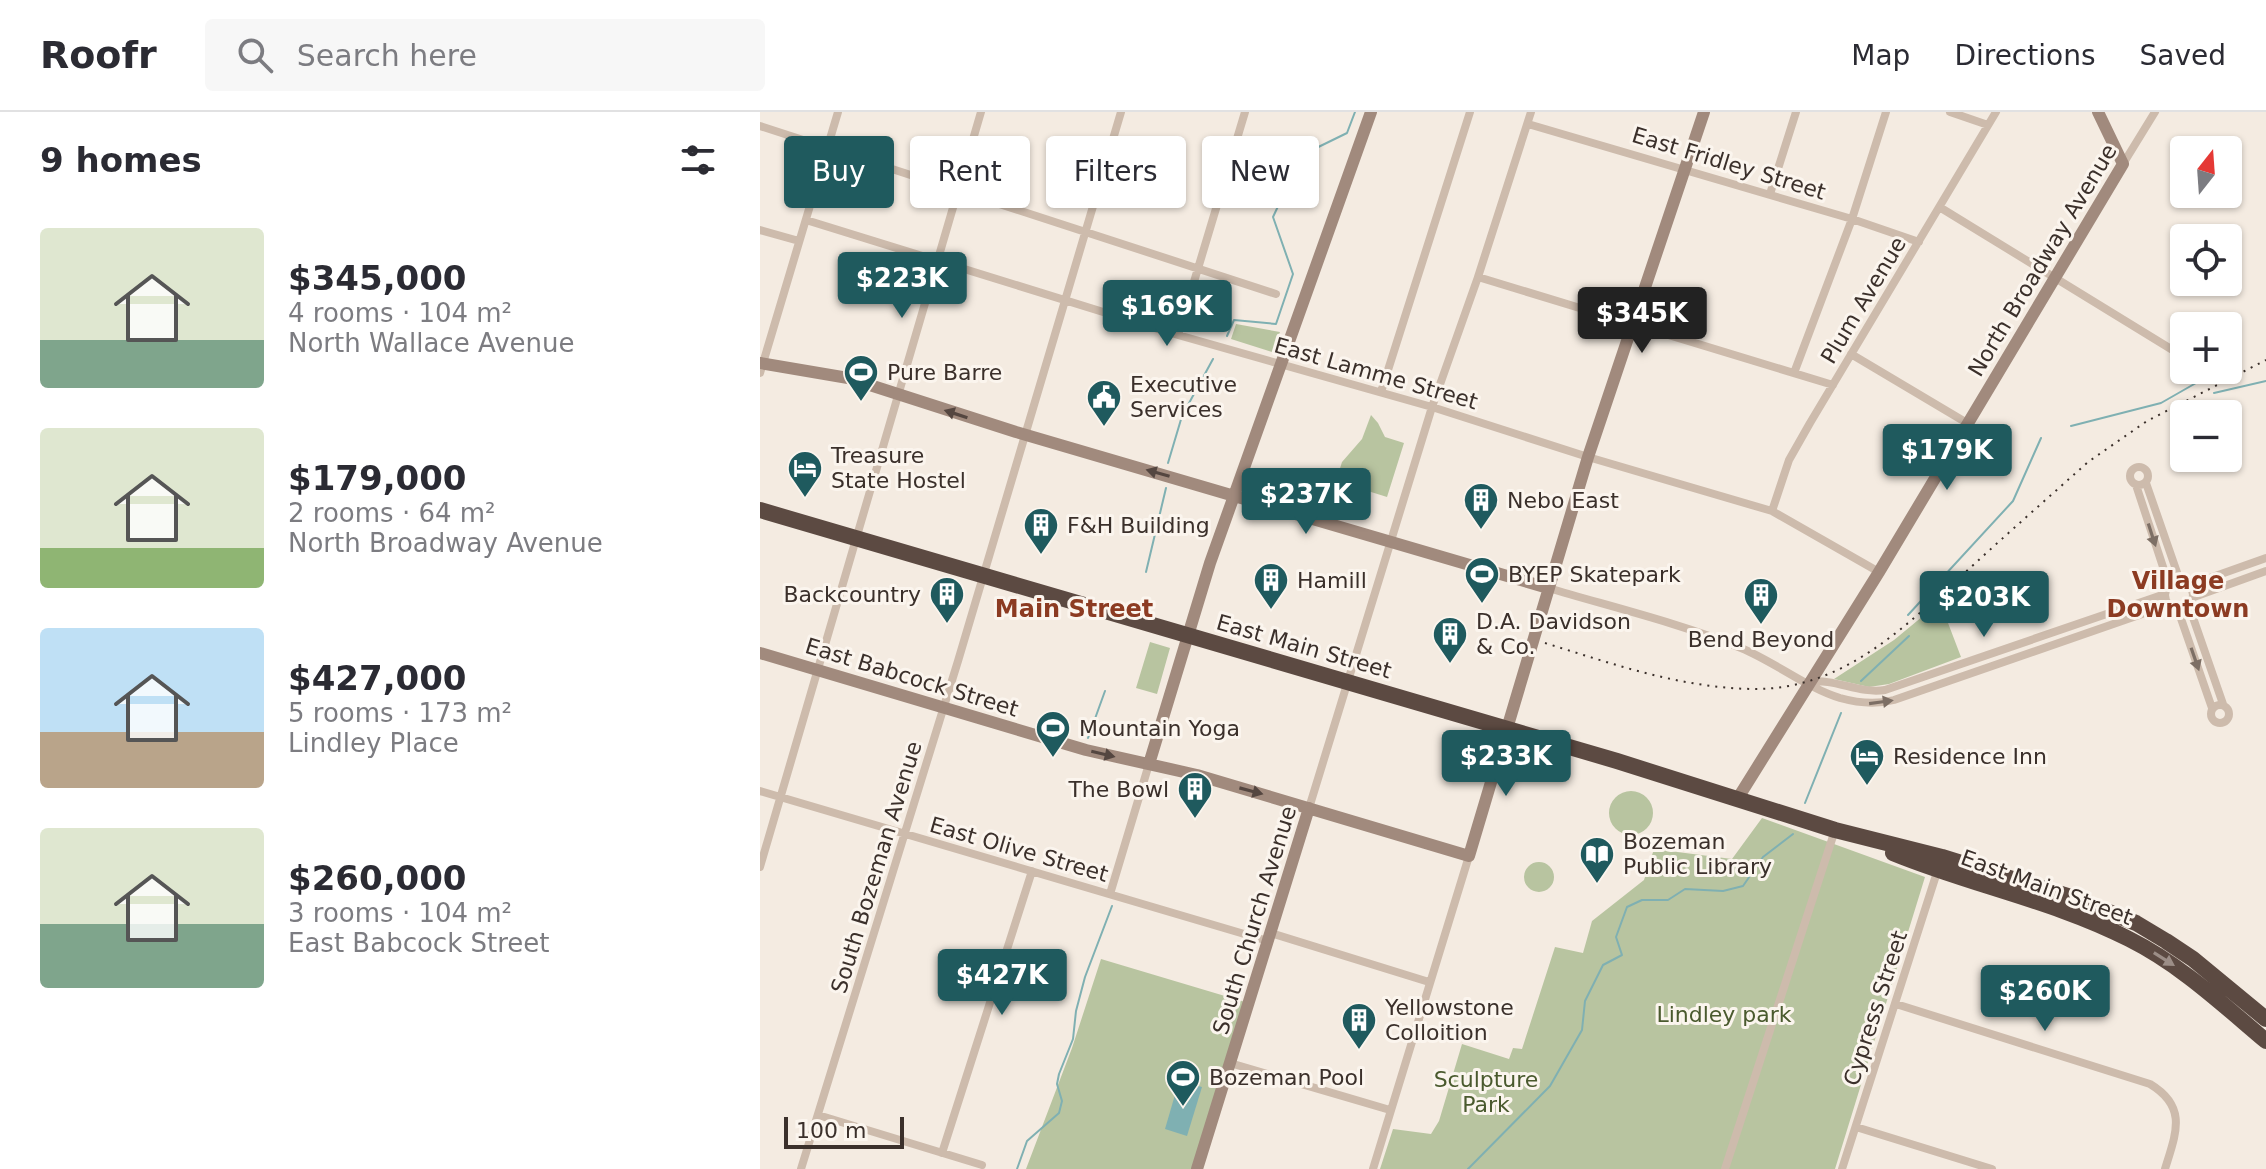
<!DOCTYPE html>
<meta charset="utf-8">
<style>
:root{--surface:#fff;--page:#f7f7f7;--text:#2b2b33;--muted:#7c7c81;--line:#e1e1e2;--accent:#1f5a5e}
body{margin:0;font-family:"DejaVu Sans",sans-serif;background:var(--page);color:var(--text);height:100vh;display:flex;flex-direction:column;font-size:30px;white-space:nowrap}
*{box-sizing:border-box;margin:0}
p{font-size:26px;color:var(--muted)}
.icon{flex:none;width:44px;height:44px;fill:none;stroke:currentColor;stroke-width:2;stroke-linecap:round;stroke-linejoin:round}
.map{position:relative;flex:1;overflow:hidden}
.side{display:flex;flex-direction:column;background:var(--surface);width:760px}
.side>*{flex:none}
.top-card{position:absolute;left:24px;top:24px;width:760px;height:72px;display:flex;gap:16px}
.needle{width:52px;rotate:17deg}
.buttons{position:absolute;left:1410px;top:24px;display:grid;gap:16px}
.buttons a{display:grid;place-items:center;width:72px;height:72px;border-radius:8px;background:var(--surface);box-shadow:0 2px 6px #0004;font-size:40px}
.scale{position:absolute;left:24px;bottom:20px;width:120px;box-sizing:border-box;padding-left:8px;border:4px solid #3b302b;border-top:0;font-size:22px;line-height:28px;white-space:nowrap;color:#3b302b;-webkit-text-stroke:6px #fbf5ee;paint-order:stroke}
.price{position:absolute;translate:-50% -68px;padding:0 18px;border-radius:8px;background:var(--accent);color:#fff;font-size:26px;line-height:52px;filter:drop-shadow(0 2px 4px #0008)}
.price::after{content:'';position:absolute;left:50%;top:48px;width:24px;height:18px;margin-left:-12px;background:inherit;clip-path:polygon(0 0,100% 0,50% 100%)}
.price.selected{background:#222;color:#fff}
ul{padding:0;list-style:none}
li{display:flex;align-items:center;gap:24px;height:200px;padding:0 40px}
li span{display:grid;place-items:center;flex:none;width:224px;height:160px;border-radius:8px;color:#555}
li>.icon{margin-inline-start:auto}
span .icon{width:96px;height:96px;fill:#fffc;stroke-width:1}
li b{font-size:34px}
h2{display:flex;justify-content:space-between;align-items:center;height:96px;padding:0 40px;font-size:34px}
.tag{padding:0 28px;border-radius:8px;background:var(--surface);box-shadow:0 2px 6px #0004;font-size:28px;line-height:72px}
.tag.selected{background:var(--accent);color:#fff}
header{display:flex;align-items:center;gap:48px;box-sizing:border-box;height:112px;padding:0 40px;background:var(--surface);border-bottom:2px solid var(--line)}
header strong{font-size:38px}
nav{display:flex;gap:44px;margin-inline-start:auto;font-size:28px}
.search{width:560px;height:72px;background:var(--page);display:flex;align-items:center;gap:20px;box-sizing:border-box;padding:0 28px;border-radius:8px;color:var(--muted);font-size:30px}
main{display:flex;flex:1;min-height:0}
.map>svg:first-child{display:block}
.green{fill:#b8c4a0}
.water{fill:#7fb0b2}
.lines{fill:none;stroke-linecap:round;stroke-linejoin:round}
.stream{stroke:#7fb0b2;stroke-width:2}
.street{stroke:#cdbbac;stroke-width:8}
.secondary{stroke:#a18a7d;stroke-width:12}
.highway{stroke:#5c4a42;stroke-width:16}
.rail{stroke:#3b302b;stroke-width:2;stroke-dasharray:2 6;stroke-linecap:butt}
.oneway{fill:#544640}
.oneway2{fill:#7d6f65}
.oneway3{fill:#9c8e87}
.labels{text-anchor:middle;stroke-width:6;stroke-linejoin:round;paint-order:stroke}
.street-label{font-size:22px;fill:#3b302b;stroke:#fbf5ee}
.poi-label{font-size:22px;fill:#3b302b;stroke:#fbf5ee;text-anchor:start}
.park-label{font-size:22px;fill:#4a5a2e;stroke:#fbf5ee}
.neighbourhood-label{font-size:24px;font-weight:bold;fill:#8c3b22;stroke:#fbf5ee}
</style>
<header>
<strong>Roofr</strong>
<div class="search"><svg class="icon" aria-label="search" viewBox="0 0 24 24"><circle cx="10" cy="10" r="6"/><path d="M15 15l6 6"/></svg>Search here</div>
<nav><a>Map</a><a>Directions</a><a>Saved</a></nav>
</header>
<main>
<section class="side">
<h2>9 homes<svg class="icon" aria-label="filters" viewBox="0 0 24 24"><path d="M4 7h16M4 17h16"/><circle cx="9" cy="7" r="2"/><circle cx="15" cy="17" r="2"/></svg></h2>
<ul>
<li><span style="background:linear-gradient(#dfe7d0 70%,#7fa58c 0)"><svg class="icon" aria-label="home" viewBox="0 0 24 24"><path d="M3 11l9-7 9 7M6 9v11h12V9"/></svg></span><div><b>$345,000</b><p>4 rooms · 104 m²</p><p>North Wallace Avenue</p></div></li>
<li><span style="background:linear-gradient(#dfe7d0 75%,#8fb573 0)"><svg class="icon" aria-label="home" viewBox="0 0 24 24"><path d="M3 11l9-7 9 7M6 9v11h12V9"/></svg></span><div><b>$179,000</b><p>2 rooms · 64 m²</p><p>North Broadway Avenue</p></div></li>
<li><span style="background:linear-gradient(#bfe0f5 65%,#b9a48a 0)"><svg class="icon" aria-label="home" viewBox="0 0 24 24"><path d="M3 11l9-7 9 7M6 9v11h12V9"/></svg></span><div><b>$427,000</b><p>5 rooms · 173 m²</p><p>Lindley Place</p></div></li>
<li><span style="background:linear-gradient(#dfe7d0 60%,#7fa58c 0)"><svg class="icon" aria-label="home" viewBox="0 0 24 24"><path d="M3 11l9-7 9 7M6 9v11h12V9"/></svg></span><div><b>$260,000</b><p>3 rooms · 104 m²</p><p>East Babcock Street</p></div></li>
</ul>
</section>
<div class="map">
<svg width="1506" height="1057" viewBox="0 0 1506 1057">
<rect width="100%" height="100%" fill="#f4ebe1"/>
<path class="green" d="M476,212l44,8 -8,20 -41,-13z
M611,303l7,8 7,14 19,6 -17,54 -51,-16 6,-19 20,-23z
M1180,490l21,55 -72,27 -20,3 -35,-8 60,-39z
M390,530l20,6 -13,46 -21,-6z
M849 701a22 22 0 1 1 44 0a22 22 0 1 1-44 0Z
M1002,706l163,59 -90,292h-455l13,-40 38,5 8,-13 23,-77 47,15 4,-11 9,1 33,-102 28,6 9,-32 52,-41 10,-31 78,10z
M764 765a15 15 0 1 1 30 0a15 15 0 1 1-30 0Z
M341,847l144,43 -52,167h-167l46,-121z"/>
<path class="water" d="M419,969l23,6 -15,49 -22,-7z"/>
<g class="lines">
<path class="stream" d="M467,224l7,-16 42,4 17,-50 -20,-57 29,-62 45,-22 8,-21
M1454,281l52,-12
M1311,314l90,-23 42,-24
M408,351l14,-47 31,-57
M386,460l20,-84
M1148,503l105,-114 28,-63
M1101,569l48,-45
M328,626l17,-47
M1045,691l36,-90
M257,1057l10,-28 32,-28 3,-12 -5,-17 2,-10 14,-35 3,-28 9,-34 27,-71
M708,1057l82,-83 32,-56 3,-29 18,-36 19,-10 -6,-18 11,-30 15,-7h26l17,-11 38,2 20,-5 20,-29 30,-23"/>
<path class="street" d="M1190,0l38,13
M768,12l324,95 67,23
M0,14l516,168
M1363,52l32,-52
M1010,82l26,-82
M1181,96l243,149
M46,108l365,113 261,74 156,50 184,54 107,61
M0,118l39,11
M718,165l355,108
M418,223l67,-223
M1091,242l116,69
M0,261l78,-261
M1034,261l58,-154 34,-107
M621,280l89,-280
M1370 364a9 9 0 1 1 18 0a9 9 0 1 1-18 0Z
M1386,371l34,98
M1376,373l33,100
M1012,399l17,-51 21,-37 186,-311
M1405 483a14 14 0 1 1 28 0a14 14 0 1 1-28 0Z
M1430,473l76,-27
M788,476c64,19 131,35 193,60 34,14 66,40 99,50 18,5 35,7 54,2l274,-95
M1434,485l72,-26
M1429,494l34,98
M1418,498l34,98
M1049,570c26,-4 49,12 76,8l280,-96
M1451 602a9 9 0 1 1 18 0a9 9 0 1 1-18 0Z
M0,679l508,150
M549,696l123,-401 46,-130 53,-165
M0,755l221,-755
M350,782l39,-130
M511,821l158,49
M1136,892l254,80c38,23 26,49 15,85
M470,951l160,47
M58,1003l164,50
M1096,1015l136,42
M182,1041l90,-282
M41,1057l157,-508 163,-549
M613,1057l96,-313
M965,1057l110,-339
M1082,1057l96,-300"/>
<path class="secondary" d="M0,251l88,15 168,54 532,156
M0,541l326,97 111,25 272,81 119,-399 116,-345
M389,652l61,-201 161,-451
M978,686l141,-226 244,-408 -25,-52
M437,1057l112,-361"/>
<path class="highway" d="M0,398l857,251 218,69 107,27 132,41 62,25 30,18 27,18 73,60
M1133,741c78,32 162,48 236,86 52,26 93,65 137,102"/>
<path class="rail" d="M785,531c68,21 136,45 208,46 92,1 153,-64 217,-121 39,-36 79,-71 118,-106l59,-41 119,-61"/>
</g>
<defs><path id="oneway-solid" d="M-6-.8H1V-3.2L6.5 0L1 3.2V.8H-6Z" transform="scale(2)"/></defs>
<g class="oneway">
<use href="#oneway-solid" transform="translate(196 302) rotate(-162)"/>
<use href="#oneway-solid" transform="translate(398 361) rotate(-164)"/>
<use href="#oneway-solid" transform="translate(343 642) rotate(13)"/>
<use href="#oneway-solid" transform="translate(491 679) rotate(15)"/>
</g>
<g class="oneway2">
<use href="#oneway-solid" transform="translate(1392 423) rotate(72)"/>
<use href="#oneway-solid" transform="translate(1435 547) rotate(71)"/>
<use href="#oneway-solid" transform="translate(1121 590) rotate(-8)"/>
</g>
<use class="oneway3" href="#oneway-solid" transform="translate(1404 847) rotate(32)"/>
<defs>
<g id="stadium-pin" transform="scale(1.8)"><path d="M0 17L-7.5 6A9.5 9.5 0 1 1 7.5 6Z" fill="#1f5a5e" stroke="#fbf5ee"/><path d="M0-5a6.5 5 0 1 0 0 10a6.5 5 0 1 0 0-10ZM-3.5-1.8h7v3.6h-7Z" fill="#fff"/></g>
<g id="civic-pin" transform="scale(1.8)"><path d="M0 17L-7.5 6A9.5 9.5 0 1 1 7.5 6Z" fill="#1f5a5e" stroke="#fbf5ee"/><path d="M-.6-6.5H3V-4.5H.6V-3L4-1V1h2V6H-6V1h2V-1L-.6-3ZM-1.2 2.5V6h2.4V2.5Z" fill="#fff"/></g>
<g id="hotel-pin" transform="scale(1.8)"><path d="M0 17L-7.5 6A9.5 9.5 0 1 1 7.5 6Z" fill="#1f5a5e" stroke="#fbf5ee"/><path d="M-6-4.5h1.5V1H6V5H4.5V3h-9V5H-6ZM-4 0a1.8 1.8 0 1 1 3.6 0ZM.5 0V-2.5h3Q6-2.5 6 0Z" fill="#fff"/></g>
<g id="building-pin" transform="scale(1.8)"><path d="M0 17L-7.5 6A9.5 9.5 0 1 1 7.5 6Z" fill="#1f5a5e" stroke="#fbf5ee"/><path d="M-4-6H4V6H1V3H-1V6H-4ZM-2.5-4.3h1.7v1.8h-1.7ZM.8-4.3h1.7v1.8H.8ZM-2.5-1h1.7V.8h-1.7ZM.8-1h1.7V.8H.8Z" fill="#fff"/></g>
<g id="library-pin" transform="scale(1.8)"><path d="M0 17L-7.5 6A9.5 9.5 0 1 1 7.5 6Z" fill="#1f5a5e" stroke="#fbf5ee"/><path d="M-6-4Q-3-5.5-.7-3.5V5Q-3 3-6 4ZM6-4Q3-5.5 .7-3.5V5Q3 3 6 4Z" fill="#fff"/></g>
</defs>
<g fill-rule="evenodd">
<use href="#stadium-pin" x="101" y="260"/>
<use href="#civic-pin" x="344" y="285"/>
<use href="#hotel-pin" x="45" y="356"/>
<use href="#building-pin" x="721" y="388"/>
<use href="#building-pin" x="281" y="413"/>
<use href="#stadium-pin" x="722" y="462"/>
<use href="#building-pin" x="511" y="468"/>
<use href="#building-pin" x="187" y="482"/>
<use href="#building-pin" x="1001" y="483"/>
<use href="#building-pin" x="690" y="522"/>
<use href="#stadium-pin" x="293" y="616"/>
<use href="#hotel-pin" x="1107" y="644"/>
<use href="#building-pin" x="435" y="677"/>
<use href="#library-pin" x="837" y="742"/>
<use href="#building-pin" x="599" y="908"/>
<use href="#stadium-pin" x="423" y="965"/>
</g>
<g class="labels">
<g class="street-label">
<text transform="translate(969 51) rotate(17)" y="8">East Fridley Street</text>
<text transform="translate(1282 148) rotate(-59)" y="8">North Broadway Avenue</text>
<text transform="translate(1103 188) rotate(-59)" y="8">Plum Avenue</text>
<text transform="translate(616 261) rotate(16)" y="8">East Lamme Street</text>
<text transform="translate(544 534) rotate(16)" y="8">East Main Street</text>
<text transform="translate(152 565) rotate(17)" y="8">East Babcock Street</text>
<text transform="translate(259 737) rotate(16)" y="8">East Olive Street</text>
<text transform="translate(116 755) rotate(-73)" y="8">South Bozeman Avenue</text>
<text transform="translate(1287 775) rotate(20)" y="8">East Main Street</text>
<text transform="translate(494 808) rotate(-73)" y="8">South Church Avenue</text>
<text transform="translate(1115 896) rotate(-72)" y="8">Cypress Street</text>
</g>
<g class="poi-label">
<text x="127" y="268">Pure Barre</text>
<text x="370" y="280">Executive<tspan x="370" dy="25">Services</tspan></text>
<text x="71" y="351">Treasure<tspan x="71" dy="25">State Hostel</tspan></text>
<text x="747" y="396">Nebo East</text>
<text x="307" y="421">F&amp;H Building</text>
<text x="748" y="470">BYEP Skatepark</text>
<text x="537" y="476">Hamill</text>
<text x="161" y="490" text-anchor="end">Backcountry</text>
<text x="716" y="517">D.A. Davidson<tspan x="716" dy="25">&amp; Co.</tspan></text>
<text x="1001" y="535" text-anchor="middle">Bend Beyond</text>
<text x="319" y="624">Mountain Yoga</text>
<text x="1133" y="652">Residence Inn</text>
<text x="409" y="685" text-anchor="end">The Bowl</text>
<text x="863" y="737">Bozeman<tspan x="863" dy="25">Public Library</tspan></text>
<text x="625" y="903">Yellowstone<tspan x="625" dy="25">Colloition</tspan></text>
<text x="449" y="973">Bozeman Pool</text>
</g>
<g class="park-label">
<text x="964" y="910">Lindley park</text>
<text x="726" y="975">Sculpture<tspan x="726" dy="25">Park</tspan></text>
</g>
<g class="neighbourhood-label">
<text x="1418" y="477">Village<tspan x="1418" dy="28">Downtown</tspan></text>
<text x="314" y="505">Main Street</text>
</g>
</g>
</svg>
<div class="buttons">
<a><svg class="needle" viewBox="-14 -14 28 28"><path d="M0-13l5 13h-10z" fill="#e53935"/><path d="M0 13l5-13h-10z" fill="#7c7c81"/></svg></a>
<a><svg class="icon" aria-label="locate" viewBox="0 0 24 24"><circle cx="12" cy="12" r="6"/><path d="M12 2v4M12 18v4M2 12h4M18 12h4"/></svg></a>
<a>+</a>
<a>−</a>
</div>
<div class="scale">100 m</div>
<b class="price" style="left:142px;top:208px">$223K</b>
<b class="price" style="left:407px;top:236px">$169K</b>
<b class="price selected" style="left:882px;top:243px">$345K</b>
<b class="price" style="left:1187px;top:380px">$179K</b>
<b class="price" style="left:546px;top:424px">$237K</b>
<b class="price" style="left:1224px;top:527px">$203K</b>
<b class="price" style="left:746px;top:686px">$233K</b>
<b class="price" style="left:242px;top:905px">$427K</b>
<b class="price" style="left:1285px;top:921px">$260K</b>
<div class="top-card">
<a class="tag selected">Buy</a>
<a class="tag">Rent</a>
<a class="tag">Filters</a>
<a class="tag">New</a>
</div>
</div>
</main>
